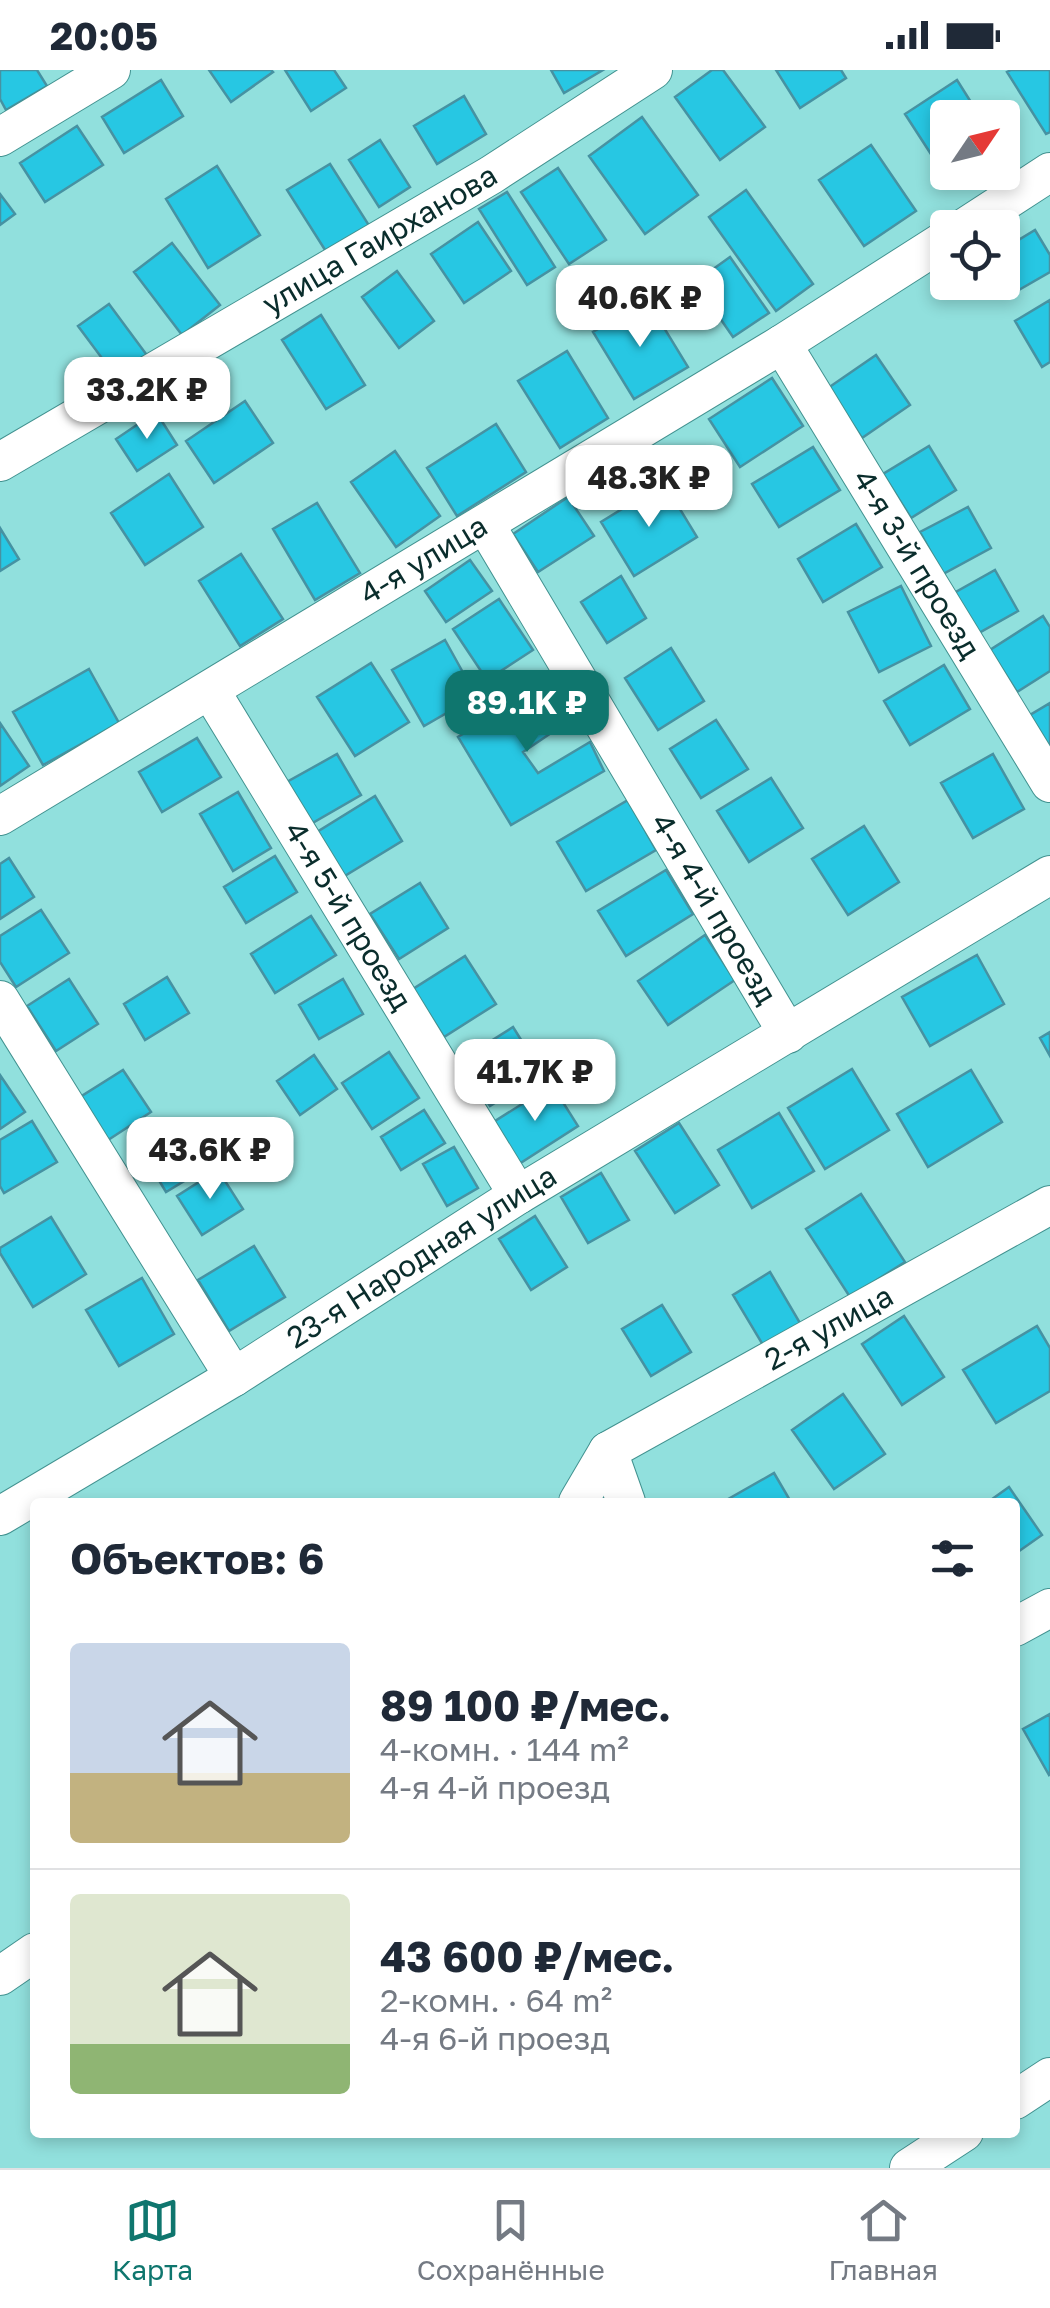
<!DOCTYPE html>
<html lang="ru">
<meta charset="utf-8">
<style>
:root{--surface:#fff;--page:#f2f2f3;--text:#1f2937;--muted:#747a83;--line:#e0e1e3;--accent:#0f766e}
body{margin:0;font-family:"Golos Text",sans-serif;background:var(--page);color:var(--text);height:100vh;display:flex;flex-direction:column;font-size:38px;white-space:nowrap}
*{box-sizing:border-box;margin:0}
p{font-size:32px;color:var(--muted)}
.icon{flex:none;width:55px;height:55px;fill:none;stroke:currentColor;stroke-width:2;stroke-linecap:round;stroke-linejoin:round}
.map{position:relative;flex:1;overflow:hidden}
.drawer{position:absolute;left:30px;top:1428px;width:990px;height:640px;display:flex;flex-direction:column;background:var(--surface);border-radius:10px;box-shadow:0 5px 15px #0003}
.drawer>*{flex:none}
.needle{width:65px;rotate:55deg}
.fabs{position:absolute;left:930px;top:30px;display:grid;gap:20px}
.fabs a{display:grid;place-items:center;width:90px;height:90px;border-radius:10px;background:var(--surface);box-shadow:0 5px 15px #0003;font-size:50px}
.price{position:absolute;translate:-50% -85px;padding:0 22px;border-radius:20px;background:#fff;color:#222;font-size:32px;line-height:65px;filter:drop-shadow(0 2px 5px #0008)}
.price::after{content:'';position:absolute;left:50%;top:60px;width:30px;height:22px;margin-left:-15px;background:inherit;clip-path:polygon(0 0,100% 0,50% 100%)}
.price.selected{background:var(--accent);color:#fff}
ul{padding:0;list-style:none}
li{display:flex;align-items:center;gap:30px;height:250px;padding:0 40px}
li+li{border-top:2px solid var(--line)}
li span{display:grid;place-items:center;flex:none;width:280px;height:200px;border-radius:10px;color:#555}
li>.icon{margin-inline-start:auto}
span .icon{width:120px;height:120px;fill:#fffc;stroke-width:1}
li b{font-size:42px}
h2{display:flex;justify-content:space-between;align-items:center;height:120px;padding:0 40px;font-size:42px}
.status{display:flex;justify-content:space-between;align-items:center;height:70px;padding:0 50px;background:var(--surface);direction:ltr}
.status svg{height:28px;fill:currentColor}
.menu{display:flex;justify-content:space-around;align-items:center;height:140px;border-top:2px solid var(--line);background:var(--surface);font-size:28px;color:var(--muted)}
.menu a{display:grid;justify-items:center;gap:5px}
.menu .selected{color:var(--accent)}
.map>svg:first-child{display:block}
.building{fill:#27c7e3;stroke:#4692a2;stroke-width:2.5}
.lines{fill:none;stroke-linecap:round;stroke-linejoin:round}
.street-casing{stroke:#429290;stroke-width:40}
.street{stroke:#fff;stroke-width:38}
.labels{text-anchor:middle;stroke-width:10;stroke-linejoin:round;paint-order:stroke}
.street-label{font-size:30px;fill:#0a2d2c;stroke:#91e0dd}
</style>
<div class="status"><b>20:05</b><svg viewBox="0 0 49 12"><path d="M0 12V9h3v3zM5 12V6h3v6zM10 12V3h3v9zM15 12V0h3v12zM26 1h20v11H26zM47 4h2v5h-2z"/></svg></div>
<div class="map">
<svg width="1050" height="2098" viewBox="0 0 1050 2098">
<rect width="100%" height="100%" fill="#91e0dd"/>
<path class="building" d="M0,0h37l10,16 -41,24 -6,-11z
M209,0h62l2,2 -42,30z
M285,0h49l12,18 -35,23z
M551,0h52l-39,23z
M712,0h11l42,57 -45,33 -45,-63z
M776,0h65l5,8 -46,30z
M1011,0h39v62l-4,2 -39,-62z
M161,10l22,36 -59,37 -22,-36z
M957,10l24,38h-33v41l-10,6 -33,-51z
M464,26l22,38 -49,30 -23,-38z
M642,47l56,78 -53,39 -56,-78z
M77,56l26,39 -58,37 -25,-39z
M380,70l30,47 -31,20 -30,-47z
M871,75l45,66 -52,35 -45,-66z
M330,94l40,63 -43,26 -40,-63z
M217,96l43,69 -52,33 -42,-69z
M558,98l48,72 -37,24 -48,-72z
M746,120l67,94 -37,27 -67,-94z
M507,122l48,75 -28,18 -48,-76z
M0,124l15,20 -15,11z
M478,152l33,49 -47,32 -33,-49z
M1035,160l15,25v17l-45,26 -9,-16h6v-32z
M172,173l48,62 -38,30 -48,-63z
M730,187l39,56 -36,24 -38,-55z
M397,201l37,50 -35,27 -37,-51z
M647,230l41,67 -54,32 -41,-67z
M1050,230v62l-8,5 -27,-46z
M109,234l40,54 -30,23 -41,-55z
M321,245l44,70 -39,24 -44,-69z
M567,281l41,67 -48,30 -42,-67z
M876,285l34,50 -48,33 -34,-50z
M772,308l31,48 -63,41 -31,-48z
M245,331l28,42 -59,40 -28,-42z
M156,342l21,33 -40,26 -21,-32z
M496,354l30,48 -69,44 -30,-48z
M929,376l27,44 -45,28 -28,-44z
M813,377l27,43 -61,37 -27,-43z
M395,381l45,65 -44,31 -45,-65z
M169,404l34,53 -58,38 -34,-52z
M664,413l33,54 -63,39 -33,-54z
M568,427l26,39 -56,36 -25,-38z
M317,433l43,70 -45,27 -42,-71z
M968,437l23,41 -48,26 -23,-42z
M856,454l26,43 -59,35 -25,-43z
M0,458l19,31 -19,12z
M241,484l42,65 -43,27 -41,-65z
M470,490l22,31 -46,31 -21,-31z
M995,500l23,41 -41,23 -23,-41z
M621,506l25,42 -39,25 -26,-41z
M901,516l30,60 -52,26 -31,-60z
M499,529l34,51 -46,30 -34,-51z
M1043,546l7,11v44l-33,21 -27,-42z
M445,570l31,56 -52,30 -32,-56z
M671,578l33,53 -46,29 -33,-52z
M371,593l38,59 -54,34 -38,-59z
M944,595l26,44 -60,36 -26,-44z
M89,599l30,54 -76,42 -30,-53z
M547,611l25,38 -49,33 15,21 52,-31 14,29 -93,54 -53,-88z
M1050,633v46l-20,-34z
M716,650l32,49 -47,29 -31,-49z
M0,653l29,43 -29,20z
M197,668l24,39 -59,35 -23,-40z
M337,684l24,41 -52,30 -24,-42z
M993,684l31,55 -51,29 -32,-55z
M771,708l32,50 -54,34 -32,-51z
M238,722l33,56 -38,23 -33,-57z
M375,726l27,45 -59,36 -26,-45z
M628,730l28,50 -70,41 -29,-49z
M864,756l35,56 -51,33 -36,-56z
M275,786l22,36 -51,31 -22,-36z
M9,788l25,39 -34,22v-55z
M666,800l27,44 -67,42 -28,-45z
M420,813l28,45 -49,31 -29,-45z
M41,840l28,43 -53,34 -16,-25v-26z
M311,846l25,39 -61,38 -24,-39z
M705,865l30,45 -67,45 -30,-44z
M977,885l27,49 -74,42 -28,-49z
M465,886l31,48 -52,33 -31,-48z
M167,907l22,36 -44,27 -21,-36z
M69,909l29,45 -42,27 -29,-45z
M343,909l20,35 -44,25 -20,-34z
M513,957l29,46 -52,33 -29,-46z
M1050,962v24l-10,-18z
M389,982l30,46 -47,31 -30,-46z
M314,985l23,34 -37,26 -23,-34z
M852,999l37,61 -64,39 -37,-61z
M123,1000l28,42 -46,30 -28,-43z
M971,1000l31,52 -74,45 -31,-53z
M0,1005l25,37 -25,17z
M552,1015l26,41 -59,38 -27,-41z
M424,1040l21,33 -44,27 -20,-33z
M779,1043l35,58 -62,37 -34,-58z
M32,1051l25,41 -53,31 -4,-7v-46z
M679,1053l40,62 -44,28 -40,-62z
M183,1066l21,33 -38,23 -20,-33z
M454,1077l24,41 -31,18 -24,-42z
M218,1100l25,39 -41,26 -25,-39z
M601,1103l28,47 -41,23 -27,-46z
M861,1124l44,68 -55,35 -44,-68z
M535,1146l32,51 -36,23 -32,-51z
M51,1147l35,57 -53,33 -33,-54v-5z
M254,1176l31,51 -56,34 -31,-51z
M770,1202l30,51 -37,22 -30,-50z
M142,1208l32,56 -55,32 -33,-56z
M662,1235l29,47 -40,24 -29,-47z
M904,1246l40,61 -42,28 -40,-61z
M1037,1256l13,22v43l-54,32 -33,-53z
M843,1324l42,60 -51,35 -42,-59z
M774,1403l17,29h-68z
M1009,1417l33,48 -27,19v-52h-27z
M1050,1644v60l-1,1 -26,-46z"/>
<g class="lines">
<g class="street-casing">
<g id="street">
<path d="M0,67l111,-67"/>
<path d="M964,158l86,-56"/>
<path id="s1" d="M782,274l268,439"/>
<path id="s2" d="M0,392l491,-287 162,-105"/>
<path id="s3" d="M485,454l303,510"/>
<path id="s4" d="M210,620l308,505"/>
<path id="s5" d="M0,746l782,-472 166,-106"/>
<path d="M0,930l234,377"/>
<path d="M608,1381l18,51"/>
<path id="s6" d="M578,1432l30,-51 442,-246"/>
<path id="s7" d="M0,1446l234,-139 284,-182 532,-320"/>
<path d="M1015,1557l35,-19"/>
<path d="M0,1906l35,-24"/>
<path d="M1015,2030l35,-23"/>
<path d="M909,2098l55,-36"/>
</g>
</g>
<use href="#street" class="street"/>
</g>
<g class="labels">
<g class="street-label">
<text dy="10" stroke="none"><textPath href="#s2" startOffset="440">улица Гаирханова</textPath></text>
<text dy="10" stroke="none"><textPath href="#s5" startOffset="495">4-я улица</textPath></text>
<text dy="10" stroke="none"><textPath href="#s1" startOffset="258">4-я 3-й проезд</textPath></text>
<text dy="10" stroke="none"><textPath href="#s3" startOffset="448">4-я 4-й проезд</textPath></text>
<text dy="10" stroke="none"><textPath href="#s4" startOffset="265">4-я 5-й проезд</textPath></text>
<text dy="10" stroke="none"><textPath href="#s7" startOffset="495">23-я Народная улица</textPath></text>
<text dy="10" stroke="none"><textPath href="#s6" startOffset="312">2-я улица</textPath></text>
</g>
</g>
</svg>
<div class="fabs">
<a><svg class="needle" viewBox="-14 -14 28 28"><path d="M0-13l5 13h-10z" fill="#e53935"/><path d="M0 13l5-13h-10z" fill="#747a83"/></svg></a>
<a><svg class="icon" aria-label="locate" viewBox="0 0 24 24"><circle cx="12" cy="12" r="6"/><path d="M12 2v4M12 18v4M2 12h4M18 12h4"/></svg></a>
</div>
<b class="price" style="left:640px;top:280px">40.6K ₽</b>
<b class="price" style="left:147px;top:372px">33.2K ₽</b>
<b class="price" style="left:649px;top:460px">48.3K ₽</b>
<b class="price selected" style="left:527px;top:685px">89.1K ₽</b>
<b class="price" style="left:535px;top:1054px">41.7K ₽</b>
<b class="price" style="left:210px;top:1132px">43.6K ₽</b>
<section class="drawer">
<h2>Объектов: 6<svg class="icon" aria-label="filters" viewBox="0 0 24 24"><path d="M4 7h16M4 17h16"/><circle cx="9" cy="7" r="2"/><circle cx="15" cy="17" r="2"/></svg></h2>
<ul>
<li><span style="background:linear-gradient(#c9d6e8 65%,#c2b280 0)"><svg class="icon" aria-label="home" viewBox="0 0 24 24"><path d="M3 11l9-7 9 7M6 9v11h12V9"/></svg></span><div><b>89 100 ₽/мес.</b><p>4-комн. · 144 m²</p><p>4-я 4-й проезд</p></div></li>
<li><span style="background:linear-gradient(#dfe7d0 75%,#8fb573 0)"><svg class="icon" aria-label="home" viewBox="0 0 24 24"><path d="M3 11l9-7 9 7M6 9v11h12V9"/></svg></span><div><b>43 600 ₽/мес.</b><p>2-комн. · 64 m²</p><p>4-я 6-й проезд</p></div></li>
</ul>
</section>
</div>
<nav class="menu">
<a class="selected"><svg class="icon" aria-label="map" viewBox="0 0 24 24"><path d="M3 6l6-2 6 2 6-2v14l-6 2-6-2-6 2zM9 4v14M15 6v14"/></svg>Карта</a>
<a><svg class="icon" aria-label="saved" viewBox="0 0 24 24"><path d="M7 4h10v16l-5-4-5 4z"/></svg>Сохранённые</a>
<a><svg class="icon" aria-label="home" viewBox="0 0 24 24"><path d="M3 11l9-7 9 7M6 9v11h12V9"/></svg>Главная</a>
</nav>
